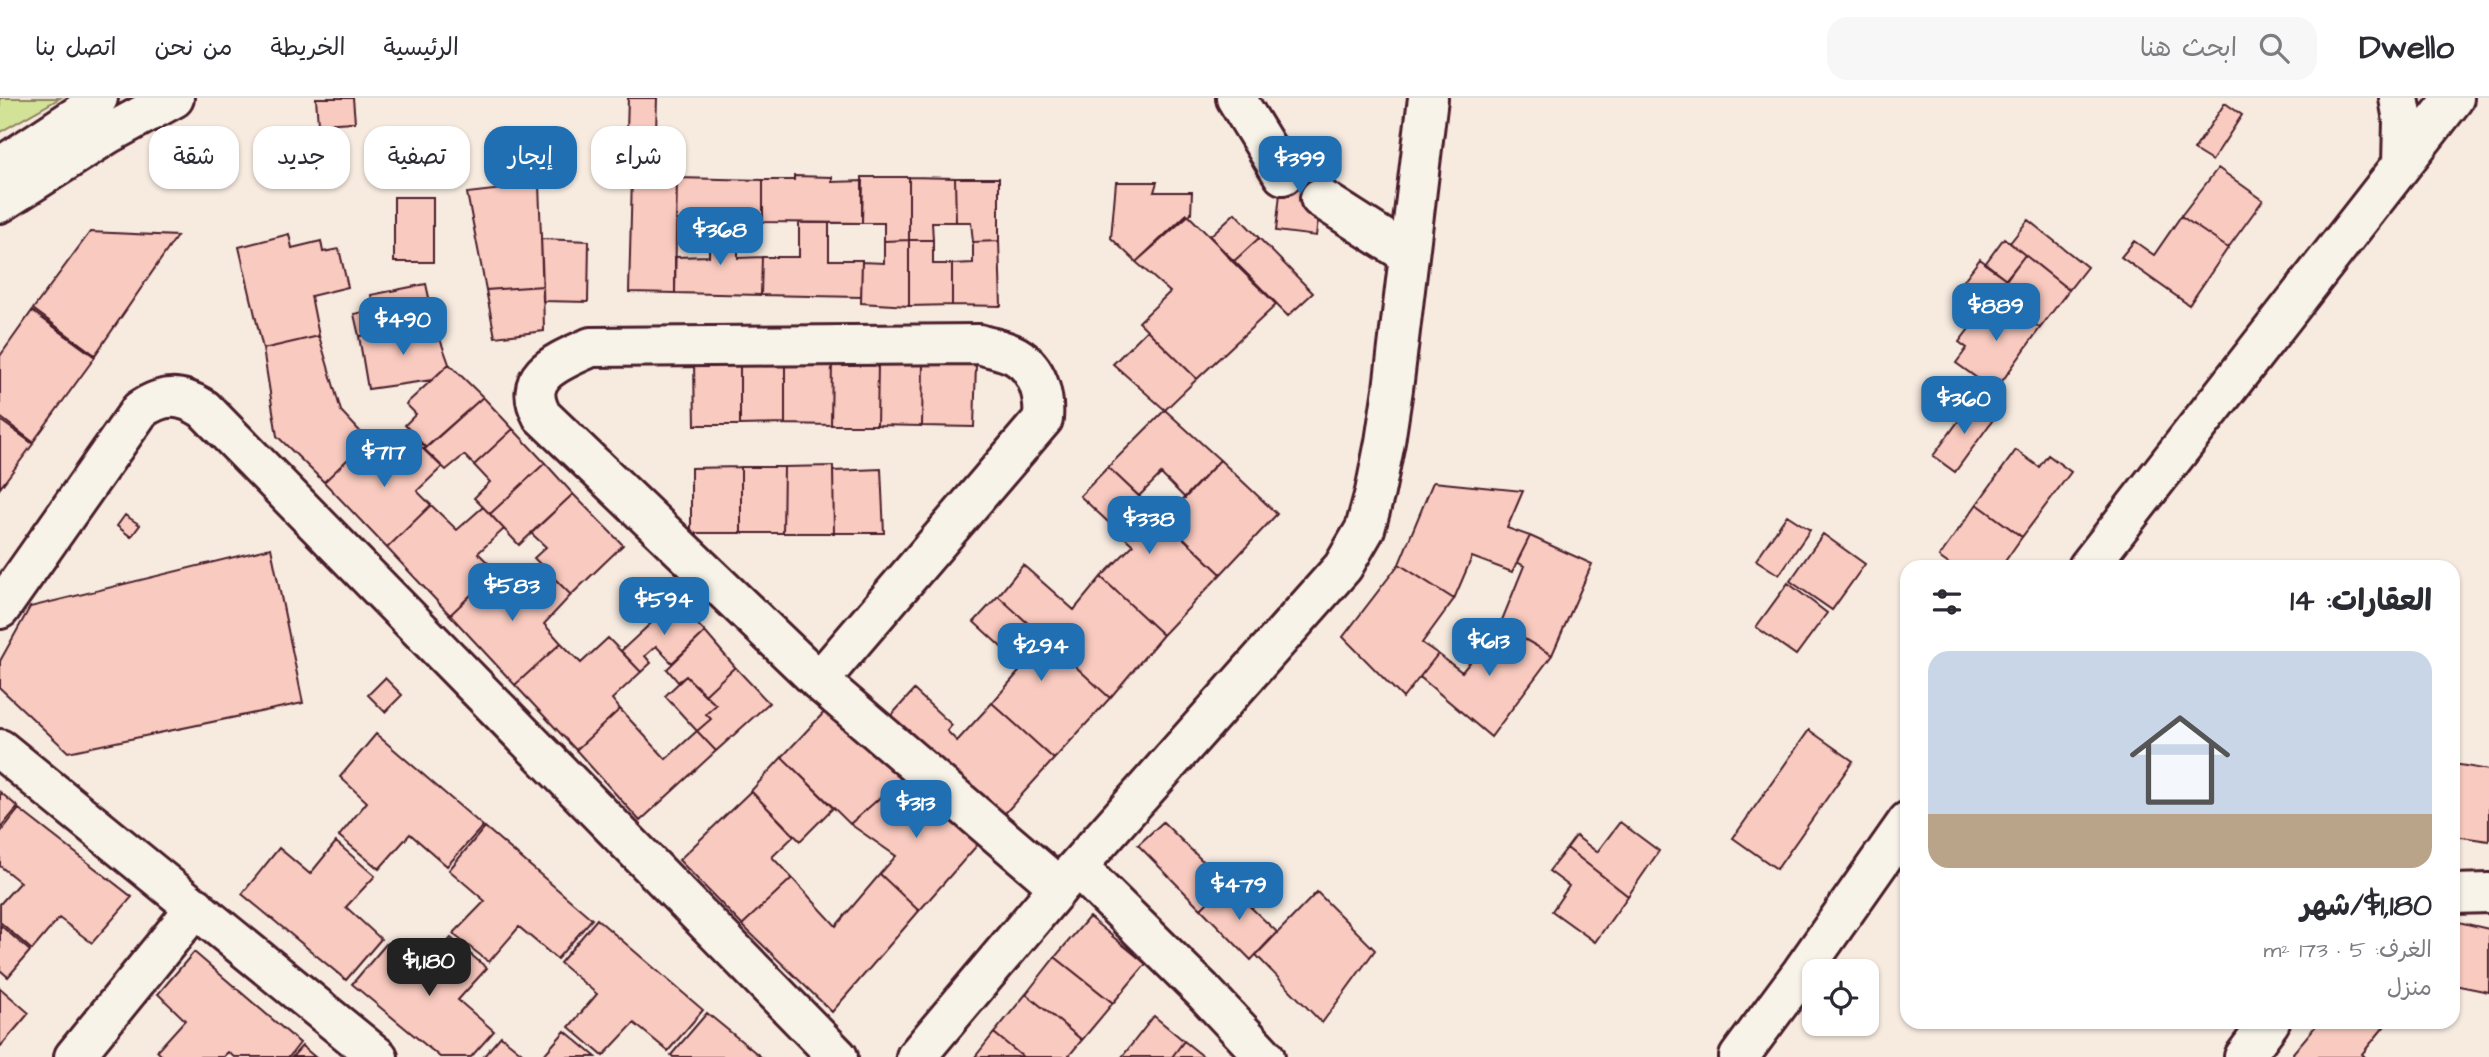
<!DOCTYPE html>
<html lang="ar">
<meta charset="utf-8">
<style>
:root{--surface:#fff;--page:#f7f7f7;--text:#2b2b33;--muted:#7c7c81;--line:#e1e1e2;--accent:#1f6fb2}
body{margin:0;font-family:"Architects Daughter","Playpen Sans Arabic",sans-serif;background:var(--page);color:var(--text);direction:rtl;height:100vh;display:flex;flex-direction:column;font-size:26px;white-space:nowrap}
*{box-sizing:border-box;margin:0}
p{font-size:23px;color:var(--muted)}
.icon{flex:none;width:38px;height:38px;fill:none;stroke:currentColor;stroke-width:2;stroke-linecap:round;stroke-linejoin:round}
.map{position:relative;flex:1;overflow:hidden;direction:ltr}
.details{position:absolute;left:1900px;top:462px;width:560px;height:469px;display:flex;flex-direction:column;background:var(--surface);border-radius:21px;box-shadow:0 2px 5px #0004;direction:rtl}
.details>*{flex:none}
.guide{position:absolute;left:21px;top:28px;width:665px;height:63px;direction:rtl;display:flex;gap:14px}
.fabs{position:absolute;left:1802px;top:861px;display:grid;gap:14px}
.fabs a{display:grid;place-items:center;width:77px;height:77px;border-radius:14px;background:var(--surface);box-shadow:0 2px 5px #0004;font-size:35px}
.price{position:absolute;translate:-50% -60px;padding:0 16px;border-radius:14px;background:var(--accent);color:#fff;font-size:23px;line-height:46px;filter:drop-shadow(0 2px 4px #0008)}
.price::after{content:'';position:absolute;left:50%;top:42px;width:21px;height:16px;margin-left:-10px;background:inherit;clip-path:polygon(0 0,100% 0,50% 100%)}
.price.on{background:#222;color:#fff}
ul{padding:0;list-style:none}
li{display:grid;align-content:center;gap:14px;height:371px;padding:0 28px}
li+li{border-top:2px solid var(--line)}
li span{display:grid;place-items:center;height:217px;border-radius:21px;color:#555}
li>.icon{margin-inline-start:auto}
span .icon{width:126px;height:126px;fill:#fffc;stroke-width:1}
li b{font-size:30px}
h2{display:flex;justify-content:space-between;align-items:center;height:84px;padding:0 28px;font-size:30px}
.tag{padding:0 24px;border-radius:21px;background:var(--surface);box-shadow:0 2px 5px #0004;font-size:24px;line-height:63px}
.tag.on{background:var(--accent);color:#fff}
header{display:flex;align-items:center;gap:42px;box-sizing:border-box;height:98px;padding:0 35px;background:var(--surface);border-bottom:2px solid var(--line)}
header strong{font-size:33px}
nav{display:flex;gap:38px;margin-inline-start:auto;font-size:24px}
.search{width:490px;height:63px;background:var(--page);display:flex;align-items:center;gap:18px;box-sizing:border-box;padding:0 24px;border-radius:21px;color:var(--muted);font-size:26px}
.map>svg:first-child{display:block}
.green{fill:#d2e397;stroke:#8e8161;stroke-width:2}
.building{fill:#f9cabf;stroke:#4a1f2b;stroke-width:2}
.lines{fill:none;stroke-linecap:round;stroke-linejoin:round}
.minor-casing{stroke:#4a1f2b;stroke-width:44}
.highway-casing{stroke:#4a1f2b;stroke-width:44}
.minor{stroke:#f7f3e8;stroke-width:38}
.highway{stroke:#f7f3e8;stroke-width:38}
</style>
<header>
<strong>Dwello</strong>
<div class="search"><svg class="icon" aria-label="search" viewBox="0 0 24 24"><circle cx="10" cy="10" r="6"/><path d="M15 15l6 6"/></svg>ابحث هنا</div>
<nav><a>الرئيسية</a><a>الخريطة</a><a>من نحن</a><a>اتصل بنا</a></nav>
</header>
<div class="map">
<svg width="2489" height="959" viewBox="0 0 2489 959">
<rect width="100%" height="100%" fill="#f7ebe0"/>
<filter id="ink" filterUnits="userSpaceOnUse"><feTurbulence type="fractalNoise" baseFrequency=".0143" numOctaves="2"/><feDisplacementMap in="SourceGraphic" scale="14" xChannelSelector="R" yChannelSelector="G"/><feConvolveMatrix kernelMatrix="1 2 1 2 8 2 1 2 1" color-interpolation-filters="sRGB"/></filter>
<g filter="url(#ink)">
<path class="green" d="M0,0h60l-60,34z"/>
<path class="building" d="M316,0h37l2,24 -37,2z
M628,0h29l-1,33h-29z
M2225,5l17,12 -30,46 -18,-11z
M1284,58l41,4 -9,76 -40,-5z
M2218,70l45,32 -35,48 -47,-32z
M794,78l38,1v5l31,-1 -1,42 -99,-1v-42h31z
M632,79l45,1 -2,115 -46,-1z
M862,79h47v63l-25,1v-18h-22z
M909,79l46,1 1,44h-24l1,18h-24z
M677,80l86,2v42l-87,-2z
M955,80h44v63l-26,1 -2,-20h-15z
M1116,84h41l-3,10h38l-1,21 -55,49 -25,-24z
M539,87l4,101 -57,4 -19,-97z
M394,99h39v65h-39z
M1235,115l24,25 -26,24 -23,-26z
M1187,116l90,90 -80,75 -58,-57 31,-30 -34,-30z
M2181,118l47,32 -39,57 -68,-48 13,-16 20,14z
M2028,122l59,47 -18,23 -59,-47z
M709,124h29v36l24,-1 -1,38 -86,-2v-36l34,-1z
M799,125h30v37h33l-1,37 -100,-2 1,-38h37z
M90,134l87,4 -82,119 -62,-46z
M289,136l3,14 29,-7 2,11 16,-3 9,38 -37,9 8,40 -56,13 -24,-102z
M1259,140l54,55 -25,23 -55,-54z
M2004,140l21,17 -19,24 -21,-15z
M541,141l48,2 -1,61 -45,-1z
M909,142h24v24h19v41l-43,1z
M909,142v66l-48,-3 1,-41 22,1v-22z
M999,143l2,65 -49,-1v-41l21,-1v-21z
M2025,157l44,35 -29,38 -45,-33z
M1980,161l26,20 -15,21 -27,-20z
M426,186l9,41 -76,11 -5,-22 20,-4 -3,-15z
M543,188l1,45 -49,6 -9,-47z
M1995,197l45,33 -45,63 -39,-28 11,-15 -8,-6z
M32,213l63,46 -62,85 -33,-25v-61z
M435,227l14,39 -17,16 -64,9 -9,-53z
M1147,232l50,49 -32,31 -52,-46z
M319,238l22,75 27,29 -44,42 -47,-46 -14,-87z
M832,264l46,2 -1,61h-46z
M832,264l-1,63 -46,-1v-61z
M694,265h46v62h-45z
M740,265h45v61l-45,1z
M923,265l53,1 -2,63 -52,-1z
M923,265l-1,63 -45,-1 1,-61z
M449,266l34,33 -57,51 -21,-23 11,-11 -10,-10z
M483,299l30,32 -39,36 -10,-10 -18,15 -22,-21z
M1973,303l22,16 -40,55 -22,-16z
M1165,312l55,50 -35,38 -24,-24 -22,22 -31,-29z
M0,322l33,24 -33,44z
M513,331l32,34 -55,51 -16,-16 16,-16 -16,-17z
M368,342l29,26 23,-20 22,21 -25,24 14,14 -44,43 -63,-66z
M2016,352l23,17 9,-12 23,17 -49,65 -45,-33z
M1220,362l57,54 -56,60 -57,-55z
M545,365l28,31 -54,51 -29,-31z
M833,368l1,67h-51l1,-66z
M741,369h43l-1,66h-42z
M741,369v66h-50v-65z
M1108,369l113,107 -58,61 -62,-58 32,-32 -53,-49z
M881,371l3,64h-50l-1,-62z
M1433,384l90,9 -16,37 23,8 -18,36 -40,-15 -18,42 -55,-35z
M573,396l50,51 -52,50 -37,-37 12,-11 -15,-14z
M1977,406l45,33 -21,30h-48l-14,-10z
M431,407l26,25 26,-23 21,22 -26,24 18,18 -46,44 -63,-67z
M125,417l15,10 -9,12 -14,-11z
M1787,417l23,15 -31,45 -23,-15z
M1823,436l42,30 -33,46 -42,-29z
M1530,438l62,28 -40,91 -52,-30 24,-59 -7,-4z
M271,450l32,155 -235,49 -68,-64v-27l30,-54z
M1399,466l55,35 -32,44 16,11 -35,44 -60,-61z
M1023,467l51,45 27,-33 62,58 -53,63 -112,-102z
M496,473l27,28 27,-25 21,21 -27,29 17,19 -46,42 -65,-70z
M1788,485l39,30 -31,42 -40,-28z
M998,498l112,102 -56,61 -62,-56 31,-36 -49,-45z
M675,503l30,31 -33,31 -16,-17 -11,10 6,7 -10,9 -20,-21z
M1500,527l52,30 -61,82 -71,-60 18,-23 24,18z
M705,534l30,35 -30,28 -19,-19 -8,6 -11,-13z
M608,540l33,34 -29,27 8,10 -44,41 -61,-65 46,-42 20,20z
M735,569l34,36 -53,48 -19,-20 14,-12 -5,-5 10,-9 -11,-10z
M686,578l30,29 -10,9 5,5 -14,12 -32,-35z
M385,580l17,17 -17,17 -17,-17z
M914,592l38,35 -5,6 10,10 35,-38 62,56 -54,60 -112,-100z
M831,607l77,68 -58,51 -68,-67z
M620,611l46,50 31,-28 19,20 -76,70 -64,-71z
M1809,632l44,31 -76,108 -44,-31z
M376,636l107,92 -36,40 -37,-32 -31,35 -40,-33 28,-34 -27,-25z
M782,659l51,51 -33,33 -49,-50z
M2454,666l35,6v71l-35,-5z
M908,675l72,69 -61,69 -39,-37 16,-18 -46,-32z
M751,693l43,45 -22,21 20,21 -50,47 -63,-65z
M0,694l18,15 -18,22z
M19,711l113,88 -40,46 -33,-25 -27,32 -32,-28v-18l20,-22 -20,-16v-33z
M1163,724l63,62 -25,25 -63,-64z
M1620,724l39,29 -31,45 -61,-48 9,-12 21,16z
M485,729l107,92 -35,40 -38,-32 -30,35 -36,-28 32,-33 -36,-31z
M336,744l39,34 -29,31 35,32 -35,41 -104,-86 37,-46 31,26z
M1567,750l61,48 -33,46 -43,-31 17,-25 -20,-15z
M880,776l39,37 -87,101 -90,-87 50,-47 44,48z
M1226,786l51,48 -26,28 -50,-51z
M1317,794l58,58 -53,73 -66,-68z
M1089,819l57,47 -33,39 -58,-46z
M597,821l106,91 -35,41 -34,-28 -31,33 -34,-29 28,-33 -37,-31z
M2454,823l35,8v63l-35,-7z
M0,827l30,26 -22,26 -8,-7z
M451,840l36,30 -29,32 36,31 -23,26h-31l-88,-73 35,-41 35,28z
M194,854l106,91 -11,14h-55l-6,-5 -5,5h-60l-6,-6 28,-31 -27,-26z
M1055,859l58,46 -31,37 -56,-46z
M0,890l29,25 -29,34z
M1026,896l56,46 -14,17h-45l-29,-24z
M707,915l54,44h-88l-2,-2z
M1154,918l30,25 -12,16h-50z
M2319,924h69l-26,32 3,3h-71l-1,-4z
M565,933l31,26h-54z
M994,935l29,24h-48z
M501,938l26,21h-44z
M1184,943l20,16h-32z
M302,948l13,11h-23z"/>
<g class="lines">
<g class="minor-casing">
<path id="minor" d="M1236,0l47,77
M2399,0l4,22 -1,44
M1320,100l89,57
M2088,469l366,-469
M0,511l140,-199c23,-16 40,-16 64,-1l634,648
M819,583l224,-262c2,-23 -5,-50 -27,-63 -10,-6 -25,-8 -37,-12l-388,3c-30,14 -72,27 -49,69l277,265 240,206
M0,651l378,308
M1077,769l125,123 63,67
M2454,796l35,-1
M74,959l122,-150
M916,959l143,-170 284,-320 22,-38 10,-37 10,-50 8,-53 35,-291
M1739,959l63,-85 106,-151
M2244,959l26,-35"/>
</g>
<g class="highway-casing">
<path id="highway" d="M0,69l80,-53 18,-16
M0,105l108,-69 66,-36"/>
</g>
<use href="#minor" class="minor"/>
<use href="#highway" class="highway"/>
</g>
</g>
</svg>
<div class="fabs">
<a><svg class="icon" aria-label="locate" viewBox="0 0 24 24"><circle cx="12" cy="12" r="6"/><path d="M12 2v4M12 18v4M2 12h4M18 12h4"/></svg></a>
</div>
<b class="price" style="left:1300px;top:98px">$399</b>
<b class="price" style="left:720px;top:169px">$368</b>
<b class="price" style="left:1996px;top:245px">$889</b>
<b class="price" style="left:403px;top:259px">$490</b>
<b class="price" style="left:1964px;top:338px">$360</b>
<b class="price" style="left:384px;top:391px">$717</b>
<b class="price" style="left:1149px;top:458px">$338</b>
<b class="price" style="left:512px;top:525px">$583</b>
<b class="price" style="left:664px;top:539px">$594</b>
<b class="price" style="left:1489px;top:580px">$613</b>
<b class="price" style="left:1041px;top:585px">$294</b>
<b class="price" style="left:916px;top:742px">$313</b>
<b class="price" style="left:1239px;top:824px">$479</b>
<b class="price on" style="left:429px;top:900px">$1,180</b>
<div class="guide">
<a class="tag">شراء</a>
<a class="tag on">إيجار</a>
<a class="tag">تصفية</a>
<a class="tag">جديد</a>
<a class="tag">شقة</a>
</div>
<section class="details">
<h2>العقارات: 14<svg class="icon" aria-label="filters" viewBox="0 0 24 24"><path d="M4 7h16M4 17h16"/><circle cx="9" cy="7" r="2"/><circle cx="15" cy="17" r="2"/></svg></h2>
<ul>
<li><span style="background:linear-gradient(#c9d6e8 75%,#b9a48a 0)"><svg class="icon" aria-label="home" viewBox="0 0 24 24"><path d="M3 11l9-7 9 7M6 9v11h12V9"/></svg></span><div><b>$1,180/شهر</b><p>الغرف: 5 · 173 m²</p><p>منزل</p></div></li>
</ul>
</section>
</div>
